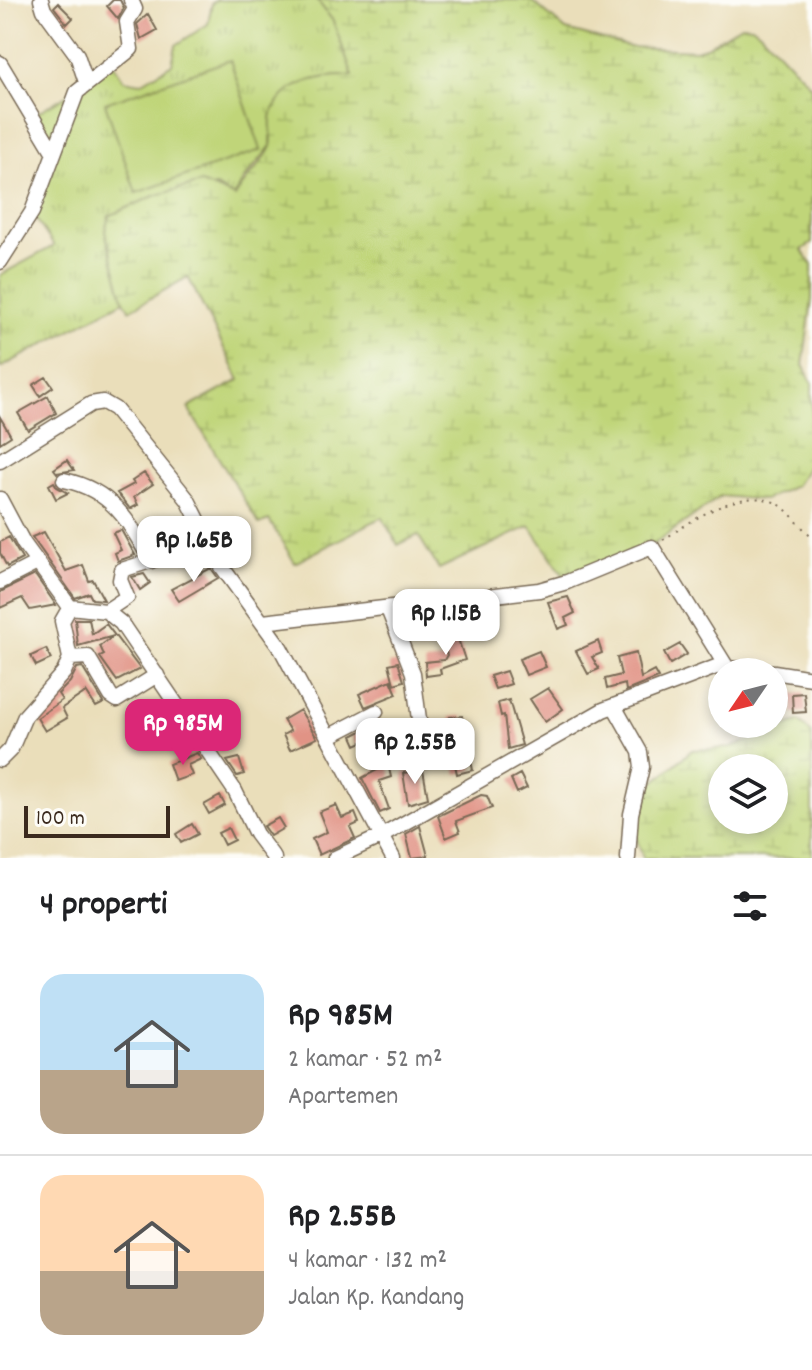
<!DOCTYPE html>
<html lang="id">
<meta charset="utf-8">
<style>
:root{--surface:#fff;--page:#f6f6f6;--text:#202124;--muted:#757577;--line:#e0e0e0;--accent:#db2777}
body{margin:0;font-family:Dekko,sans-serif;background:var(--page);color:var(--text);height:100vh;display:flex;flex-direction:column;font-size:30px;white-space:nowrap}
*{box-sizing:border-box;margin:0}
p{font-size:26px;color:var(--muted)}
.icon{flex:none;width:44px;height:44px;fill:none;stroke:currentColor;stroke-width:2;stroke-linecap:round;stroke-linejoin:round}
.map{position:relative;height:858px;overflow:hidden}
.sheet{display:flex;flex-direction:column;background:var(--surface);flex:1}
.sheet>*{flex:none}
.needle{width:52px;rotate:235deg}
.fabs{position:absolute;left:708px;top:658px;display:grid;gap:16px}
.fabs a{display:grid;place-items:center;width:80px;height:80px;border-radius:50%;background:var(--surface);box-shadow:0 4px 12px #0003;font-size:40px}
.scale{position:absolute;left:24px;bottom:20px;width:146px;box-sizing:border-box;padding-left:8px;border:4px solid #3b2a1e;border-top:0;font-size:22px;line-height:28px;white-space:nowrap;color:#3b2a1e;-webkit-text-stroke:6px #fdfcf7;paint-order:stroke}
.price{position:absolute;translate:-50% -68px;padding:0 18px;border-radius:16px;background:#fff;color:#222;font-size:26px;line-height:52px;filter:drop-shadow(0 2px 4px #0008)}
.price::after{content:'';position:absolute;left:50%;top:48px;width:24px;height:18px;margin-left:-12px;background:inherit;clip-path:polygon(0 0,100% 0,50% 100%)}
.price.active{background:var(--accent);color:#fff}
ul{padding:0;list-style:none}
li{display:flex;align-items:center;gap:24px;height:200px;padding:0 40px}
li+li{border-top:2px solid var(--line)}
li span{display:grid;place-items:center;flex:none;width:224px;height:160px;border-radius:24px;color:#555}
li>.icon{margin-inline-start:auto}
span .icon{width:96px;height:96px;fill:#fffc;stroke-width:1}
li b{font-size:34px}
h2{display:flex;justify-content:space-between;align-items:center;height:96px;padding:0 40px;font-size:34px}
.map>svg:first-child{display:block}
.grass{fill:url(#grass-tufts);stroke:#7e804c;stroke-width:2}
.wetland{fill:url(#wetland-marsh);stroke:#7e804c;stroke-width:2;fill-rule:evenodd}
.garden{fill:#c0d579;stroke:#7e804c;stroke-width:2}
.building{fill:#e19385}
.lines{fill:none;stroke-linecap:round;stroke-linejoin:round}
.minor-casing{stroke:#786955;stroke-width:17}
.path{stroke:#786955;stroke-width:2;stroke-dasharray:2 6;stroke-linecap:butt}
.minor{stroke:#fff;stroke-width:14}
</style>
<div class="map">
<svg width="812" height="858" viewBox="0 0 812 858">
<defs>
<pattern id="grass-tufts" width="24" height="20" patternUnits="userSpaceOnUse" patternTransform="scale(2)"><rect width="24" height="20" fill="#c0d579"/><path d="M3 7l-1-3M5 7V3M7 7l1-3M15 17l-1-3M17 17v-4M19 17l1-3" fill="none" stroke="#a6b768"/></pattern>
<pattern id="wetland-marsh" width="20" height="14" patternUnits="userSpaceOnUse" patternTransform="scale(2)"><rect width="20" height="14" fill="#c0d579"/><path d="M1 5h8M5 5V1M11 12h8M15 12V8" fill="none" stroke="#a6b768"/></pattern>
</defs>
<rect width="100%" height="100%" fill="#fdfcf7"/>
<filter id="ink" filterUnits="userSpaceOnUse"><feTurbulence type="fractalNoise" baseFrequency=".0125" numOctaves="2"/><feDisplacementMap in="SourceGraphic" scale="16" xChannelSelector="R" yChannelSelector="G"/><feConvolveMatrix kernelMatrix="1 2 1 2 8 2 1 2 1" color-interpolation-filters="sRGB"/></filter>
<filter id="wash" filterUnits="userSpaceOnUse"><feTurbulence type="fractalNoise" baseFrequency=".006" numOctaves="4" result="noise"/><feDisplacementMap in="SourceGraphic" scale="32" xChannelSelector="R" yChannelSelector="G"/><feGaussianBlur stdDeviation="1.8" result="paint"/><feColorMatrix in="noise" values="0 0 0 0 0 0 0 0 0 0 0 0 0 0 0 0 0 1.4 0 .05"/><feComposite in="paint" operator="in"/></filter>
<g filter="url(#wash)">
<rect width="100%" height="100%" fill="#eadeba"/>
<path class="grass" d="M216,0h101l16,21 21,55c-47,-1 -50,6 -82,38l-1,32 -28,34 -9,17 -20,-11 -109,45 19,70 -124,67v-93l54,-29 -22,-33 17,-60 -16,-38 39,-23 12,-19 28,-11 12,18 17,3 31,-19 4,-19 32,-21 4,-21z"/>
<path class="wetland" d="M317,0h214l35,30 64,17 65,3 11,-3 35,-22 11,1 9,7 51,54v156l-10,7 10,15v35l-9,65 9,18v78l-17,25 -31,14 -43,-4 -78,56 -77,27 -36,-53 -91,43 -21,-34 -20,10 -16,-28 -87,46 -26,-43 -10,4 -71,-116 52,-28 -52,-103 -58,33 -6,-9 -19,-70 4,-15 45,-20 47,-13 34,14c8,-17 32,-37 36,-51 3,-10 -3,-23 1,-32 12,-34 52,-39 81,-38l-20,-55z
M799,721l13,13v124h-169l-8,-24v-17l17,-33 40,-34 38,-2zM722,768h52v52h-52z"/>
<path class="garden" d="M230,60l31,90 -125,43 -31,-90z"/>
<g id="blocks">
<path class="building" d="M113,0h7l4,8 -6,11 -11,-13z
M58,3l15,15 -6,6 -13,-17z
M148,14l9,16 -16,9 -4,-15z
M46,377l7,10 -13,9 -7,-11z
M48,396l8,17 -28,17 -10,-17z
M0,417l11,19 -11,7z
M67,460l7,10 -17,3 -3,-4z
M144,473l9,11 -19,13 4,8 -8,4 -13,-16 17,-9 -2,-3z
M54,482l3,5 11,6 -12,6 -7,-14z
M155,521l8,13 -11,7 -8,-13z
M121,530l14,25 -17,6 -3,-8 6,-3 -8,-17z
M44,532l22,39 17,-6 6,16 4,-1 11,20 -12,-1 -3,-6 -14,5 -43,-61z
M9,537l13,22 -15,8 -7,-14v-11z
M211,568l7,10 -39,23 -8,-12z
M144,574l6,9 -10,7 -8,-13z
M35,575l21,30 -26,5 -8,-12 -22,10v-16z
M568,597l7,16 -10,5 3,7 -10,4 -10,-27z
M75,619h14l3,15 14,-10 34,45 -23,12 -17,-24 4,-2 -4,-9 14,-10 -36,10z
M457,636l8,24 -25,9 1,5 -15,2 -1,-14 19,-2 3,-5 -5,-14z
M598,641l4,12 -10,4 7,12 -11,5 -12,-23z
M680,644l7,10 -17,10 -6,-11z
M46,649l5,10 -15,7 -5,-10z
M539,651l7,16 -20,8 -7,-16z
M636,653l5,25 13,-7 4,7 -32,13 -1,-7 -18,5 -2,-10 16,-4 -4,-17z
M398,662l6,19 -10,3 -5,-20z
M82,667l22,36 -8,4 -10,-15 -24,16 5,10 -22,13 -8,-13 25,-18 -4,-6 12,-12 7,-14z
M506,671l5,13 -16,5 -5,-13z
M391,680l6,14 -32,13 -6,-13z
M548,688l15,21 -18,13 -15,-23z
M804,693l2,19 -13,1 -1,-19z
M509,700l13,45 -14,4 -4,-34 -3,1 -3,-13z
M211,706l6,10 -15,9 -6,-9z
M300,710l17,28 -27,12 -7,-15 7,-4 -7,-11z
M462,716l3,17 -13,2 -2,-18z
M375,724l5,10 -24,11 -4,-9z
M226,731l7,14 -13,6 -9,-13z
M197,753l4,6 -13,6 4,10 -17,6 -6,-17z
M239,758l5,16 -7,2 -10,-15z
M471,761l2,9 -16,4 -2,-9z
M388,764l3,13 -12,4 10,28 -9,4 -18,-35z
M423,770l5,28 -20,6 -5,-31z
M520,774l7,14 -10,5 -6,-14z
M481,795l6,1 5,12 -36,13 4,11 -14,6 -8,-22z
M220,796l5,9 -16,9 -5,-9z
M336,805l6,13 13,-5 4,10 -9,4 5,11 -36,17 -7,-16 15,-7 -8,-20z
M278,818l6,10 -14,8 -7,-10z
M192,824l6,10 -17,9 -5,-9z
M420,826l8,30 -16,2 -6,-24z
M228,828l6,12 -10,5 -6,-12z"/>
</g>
</g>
<g filter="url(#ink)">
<use href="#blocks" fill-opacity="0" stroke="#786955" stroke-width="2"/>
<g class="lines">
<g class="minor-casing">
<path id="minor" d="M41,0l3,10 33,45 9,27
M0,63l54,90
M0,262l32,-50 45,-120 54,-43 -4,-27 8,-13 -4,-9
M0,461l91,-57 12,-2 12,7 73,91 34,67 58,80 113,211
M64,480c48,10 65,41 87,81
M0,499l24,45 46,63 36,4 15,12 114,168 21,43 18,24
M0,582l37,-19
M388,609l25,64 9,70
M106,611l21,-14 -7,-17 2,-10 44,-14 39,-24
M263,622l276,-32 28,-8 85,-35 74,119
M70,658l18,-1 23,39 6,4 40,-25
M774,672l38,6
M614,706l26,46 2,15 -11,47 -3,44
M328,737l48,-25
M0,760l11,-11 14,-33 39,-44 6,-14 -8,-37 8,-14
M335,858l47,-22 221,-126 113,-43 58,5"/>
</g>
<path class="path" d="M663,540c27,-18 75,-53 111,-38 14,5 25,25 38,34"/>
<use href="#minor" class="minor"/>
</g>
</g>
</svg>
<div class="fabs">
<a><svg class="needle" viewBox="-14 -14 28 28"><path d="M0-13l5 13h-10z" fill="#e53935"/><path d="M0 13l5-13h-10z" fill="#757577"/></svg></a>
<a><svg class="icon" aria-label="layers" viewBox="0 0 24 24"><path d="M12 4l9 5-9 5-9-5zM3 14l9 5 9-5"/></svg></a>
</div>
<div class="scale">100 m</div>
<b class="price" style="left:194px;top:584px">Rp 1.65B</b>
<b class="price" style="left:446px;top:657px">Rp 1.15B</b>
<b class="price active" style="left:183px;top:767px">Rp 985M</b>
<b class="price" style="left:415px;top:786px">Rp 2.55B</b>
</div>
<section class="sheet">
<h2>4 properti<svg class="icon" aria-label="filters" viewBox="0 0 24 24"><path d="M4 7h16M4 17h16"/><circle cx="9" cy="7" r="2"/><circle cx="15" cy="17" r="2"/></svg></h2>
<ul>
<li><span style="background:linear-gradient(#bfe0f5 60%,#b9a48a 0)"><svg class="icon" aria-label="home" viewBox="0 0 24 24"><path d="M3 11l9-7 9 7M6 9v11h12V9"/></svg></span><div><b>Rp 985M</b><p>2 kamar · 52 m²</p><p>Apartemen</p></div></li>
<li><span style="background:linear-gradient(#ffd9b3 60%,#b9a48a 0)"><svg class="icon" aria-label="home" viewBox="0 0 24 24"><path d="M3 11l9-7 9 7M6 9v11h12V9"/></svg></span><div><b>Rp 2.55B</b><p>4 kamar · 132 m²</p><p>Jalan Kp. Kandang</p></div></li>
</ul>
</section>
